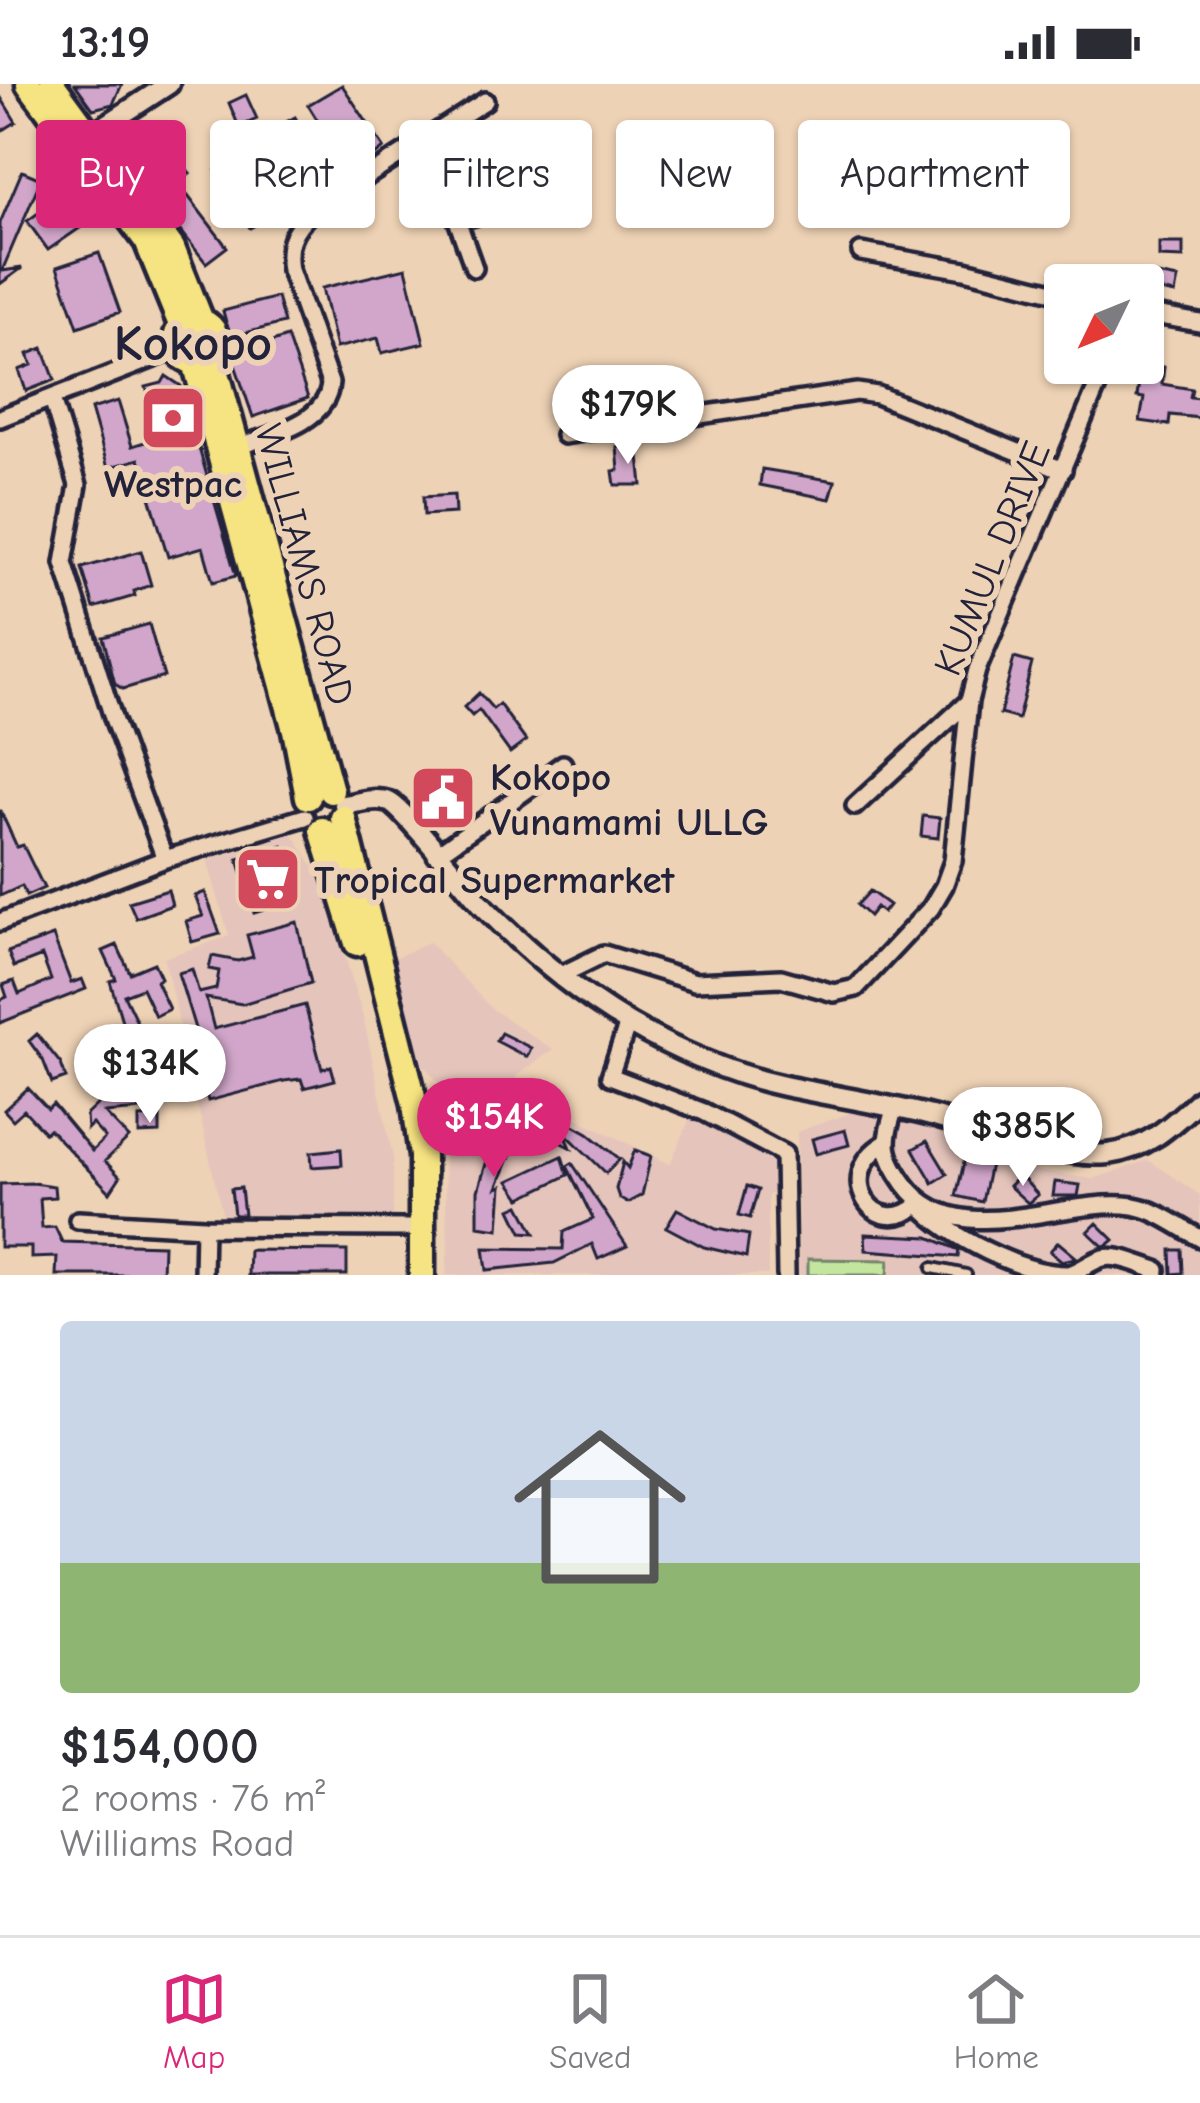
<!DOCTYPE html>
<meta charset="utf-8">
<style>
:root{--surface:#fff;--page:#f2f2f3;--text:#2b2b33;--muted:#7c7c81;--line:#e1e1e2;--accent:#db2777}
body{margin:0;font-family:"Comic Neue",sans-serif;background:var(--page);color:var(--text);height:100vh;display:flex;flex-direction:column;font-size:45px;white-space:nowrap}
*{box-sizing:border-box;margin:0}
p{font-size:39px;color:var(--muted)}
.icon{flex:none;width:66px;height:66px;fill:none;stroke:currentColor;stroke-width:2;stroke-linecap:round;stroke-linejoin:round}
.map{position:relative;height:1191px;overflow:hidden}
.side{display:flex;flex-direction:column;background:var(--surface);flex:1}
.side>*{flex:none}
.hud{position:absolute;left:36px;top:36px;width:1128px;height:108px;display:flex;gap:24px}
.needle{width:78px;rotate:227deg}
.controls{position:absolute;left:1044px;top:180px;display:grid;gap:24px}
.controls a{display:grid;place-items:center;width:120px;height:120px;border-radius:12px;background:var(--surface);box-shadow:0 3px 9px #0004;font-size:60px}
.price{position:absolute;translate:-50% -102px;padding:0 27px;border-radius:42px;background:#fff;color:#222;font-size:39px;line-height:78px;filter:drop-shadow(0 3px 6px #0008)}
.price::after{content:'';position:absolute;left:50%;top:72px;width:36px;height:27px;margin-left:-18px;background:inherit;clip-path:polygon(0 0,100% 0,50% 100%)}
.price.active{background:var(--accent);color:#fff}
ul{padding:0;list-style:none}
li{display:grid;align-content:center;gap:24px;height:636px;padding:0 60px}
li+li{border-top:3px solid var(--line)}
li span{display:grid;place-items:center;height:372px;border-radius:12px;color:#555}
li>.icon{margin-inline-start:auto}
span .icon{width:216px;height:216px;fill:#fffc;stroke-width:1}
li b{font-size:51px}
.pill{padding:0 42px;border-radius:12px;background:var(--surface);box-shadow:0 3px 9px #0004;font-size:42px;line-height:108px}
.pill.active{background:var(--accent);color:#fff}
.status{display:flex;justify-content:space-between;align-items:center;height:84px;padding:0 60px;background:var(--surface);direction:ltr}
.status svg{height:33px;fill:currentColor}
.tabs{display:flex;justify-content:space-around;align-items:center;height:168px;border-top:3px solid var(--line);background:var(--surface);font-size:33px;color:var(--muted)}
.tabs a{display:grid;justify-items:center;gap:6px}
.tabs .active{color:var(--accent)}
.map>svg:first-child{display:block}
.built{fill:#e5c5bb}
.green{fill:#c4e59d;stroke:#73846c;stroke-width:3}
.building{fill:#d1a6ca;stroke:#22223b;stroke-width:3}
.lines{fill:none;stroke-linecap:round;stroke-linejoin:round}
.service-casing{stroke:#22223b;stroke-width:16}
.minor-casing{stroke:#22223b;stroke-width:24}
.tertiary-casing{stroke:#22223b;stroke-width:27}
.primary-casing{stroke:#22223b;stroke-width:33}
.service{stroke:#eed2b5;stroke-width:8}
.minor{stroke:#eed2b5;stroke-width:15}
.tertiary{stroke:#eed2b5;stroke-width:18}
.primary{stroke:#f6e381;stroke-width:24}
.labels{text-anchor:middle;stroke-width:12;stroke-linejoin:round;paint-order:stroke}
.poi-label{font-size:39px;font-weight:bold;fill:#22223b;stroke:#eed2b5;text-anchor:start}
.street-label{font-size:39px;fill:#22223b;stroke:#eed2b5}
.district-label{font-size:51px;font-weight:bold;fill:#22223b;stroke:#eed2b5}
</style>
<div class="status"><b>13:19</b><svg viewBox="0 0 49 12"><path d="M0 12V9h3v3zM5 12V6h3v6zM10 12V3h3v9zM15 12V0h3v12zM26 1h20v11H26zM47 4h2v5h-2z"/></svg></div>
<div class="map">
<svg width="1200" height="1191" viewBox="0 0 1200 1191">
<rect width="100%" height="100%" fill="#eed2b5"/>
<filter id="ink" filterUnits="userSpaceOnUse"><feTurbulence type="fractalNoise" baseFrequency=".00833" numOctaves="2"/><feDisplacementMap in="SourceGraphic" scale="24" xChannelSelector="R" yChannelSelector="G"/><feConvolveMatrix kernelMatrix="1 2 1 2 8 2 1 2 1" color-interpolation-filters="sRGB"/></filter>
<g filter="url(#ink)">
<path class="built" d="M293,750l30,48 41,138 29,137v61l-170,-1 -59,-259 65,-22 -22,-76z
M429,858l62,66 62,42 -37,26 2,13 152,75 20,-45 73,32 12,14 3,23 -10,8v79h-322l2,-30 -8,-161 -33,-38 -19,-85z
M864,1024l122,38 45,24 62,9 55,-19 52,35v80h-401l-2,-143z"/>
<path class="green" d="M808,1175l81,1 -1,15h-80z"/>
<path class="building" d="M75,0h47l-9,20 -20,5z
M342,1l42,63 -9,7 -10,-13 -25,15 -32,-52z
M246,11l11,24 -18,8 -10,-24z
M0,12l16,26 -16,10z
M295,33l31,56 -48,26 6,10 -34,19 -34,-58 48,-28 -3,-6z
M513,41l9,21 12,-3 3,10 -65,28 -14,-35z
M150,49l6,8 5,-4 29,36 -12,10 49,64 -21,16 -43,-55 9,-7 -36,-45 7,-5 -6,-8z
M22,87l19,8 -39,92 20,-3 -22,16v-61z
M532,100l7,24 -65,19 -4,-18 34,-8 -3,-8z
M865,100l17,2 -3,38 -17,-1z
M66,109l21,30 -39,27 -21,-29z
M1159,159h24v15l-24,-1z
M99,169l21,59 -42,15 -21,-60z
M406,184l18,75 -42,10 -4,-15 -42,10 -14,-60z
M1152,190l26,5 -3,15 -26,-5z
M277,213l7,26 -54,14 -7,-26z
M287,253l21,61 -55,19 -21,-61z
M43,264l12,32 -29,11 -7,-21 13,-5 -4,-11z
M1150,281l14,2 -2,17 30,5 -2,8 10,1v20l-30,-3 -1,10 -29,-4 4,-23 -7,-1 2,-16 9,1z
M166,292l15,10 55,190 -23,6 -10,-35 -35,10 -29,-98 -31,9 -17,-59 27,-8 14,45 29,-9 -15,-50 16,-4z
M638,362l4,39h-27l-2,-14 6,-1 -2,-23z
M762,385l73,12 -5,18 -70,-14z
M454,411l1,18 -31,2 -1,-18z
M141,467l10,34 -17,6 1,5 -41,12 -12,-40z
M149,540l15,53 -41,12 -8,-5 -12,-47z
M1014,574l18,5 -14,56 -18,-5z
M479,609l14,16 6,-5 27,37 -16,12 -31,-43 -7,6 -8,-9z
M447,689l21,28 -28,22 -18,-17 3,-3 -7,-9z
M0,726l17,37 6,-2 21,43 -18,8 -4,-10 -22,10z
M923,732l17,2 -2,20 -17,-2z
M283,762l16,53 -45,14 -16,-54z
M168,806l4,15 -36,13 -7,-16z
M870,807l19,14 -6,8 -7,-6 -7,9 -12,-11z
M205,808l15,42 -28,8 -6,-21 17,-5 -8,-20z
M297,838l14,61 -69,21 -36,-6 8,31 91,-24 17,64 9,-3 4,14 -31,8 -3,-9 -17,2 -76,20 -11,-41 7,-2 -26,-85 14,-4 7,24 17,-4 3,-18 -10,-2 3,-13 26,5 15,-4 -6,-22z
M53,852l18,47 11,-4 4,10 -86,34v-23l7,-3 -4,-12 11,-4 5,13 32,-14 -9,-24 -28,11 -6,-15z
M117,861l13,28 24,-10 7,15 -5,3 13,28 -14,7 -13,-28 -18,7 13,27 -13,6 -14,-47 6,-2 -13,-28z
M501,949l30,15 -4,9 -31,-16z
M37,950l24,30 5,14 -14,5 -9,-23 -14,-19z
M149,971l1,18 -15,1 -1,-18z
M119,991l2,20 18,-2 2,17 -36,3 24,25 -24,23 15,16 -10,15 -61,-63 -4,4 -21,-23 -11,10 -9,-10 24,-22 20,21 5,-5 39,47 13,-13 -13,-14 -5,5 -1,-14 19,-18 -2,-21z
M538,1021l50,28 32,26 -14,14 -42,-41 7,16 -47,-25z
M160,1033v16l-21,1v-16z
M496,1046l22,7 -21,51 5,-2 -3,43 -21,-3v-35z
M845,1046l4,15 -33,9 -4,-15z
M927,1057l20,33 -14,9 -20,-34z
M341,1065l1,16 -30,2 -1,-15z
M635,1066l16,6 -9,39 -15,8 -8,-5 -3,-9 7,-27 5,6z
M967,1066l16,5 -2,7 9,2 -8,38 -26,-6z
M562,1072l6,19 -47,23 -12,-17z
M572,1079l55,83 -29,13 -6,-15 -38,19 -67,7 -3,-22 79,1 1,-17 29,-13 -26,-53z
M1020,1091l18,20 -10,8 -19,-17z
M1055,1098l25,3 -2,11h-25z
M33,1099l21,3 1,11 -15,1 2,30 13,-1 7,15 101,3 -1,30h-106l1,-18 -26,1v-11h-31v-63z
M747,1102l11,4 -8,28 -11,-3z
M241,1104l3,27h-10l-3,-26z
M520,1121l15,28 -13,-1 -11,-23z
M677,1125l39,20 33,6 -3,22 -42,-10 -38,-20z
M1097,1139l17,17 -6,5 -5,1 -15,-14z
M865,1150l64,3 30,13 -1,7 -92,-7z
M1058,1158l18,15 -1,1 -13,3 -12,-10z
M249,1166l98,1v24h-99z
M1171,1166h11l1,23 -11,1z"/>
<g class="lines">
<g class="service-casing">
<path id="service" d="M933,1184l33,7"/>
</g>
<g class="minor-casing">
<path id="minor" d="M428,54l46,130
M861,168l104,18 100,25
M1143,229l57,10
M52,315l26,86 -14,78 50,158 51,138
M0,334l177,-69
M564,351l293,-43 20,3 186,75
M234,364c33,-12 94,-24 96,-65l-40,-113c-4,-25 2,-39 20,-57l175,-112
M855,722l114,-105 8,-31 130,-307
M436,771l127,-91
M0,838l165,-63 140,-42
M559,892l45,-22 91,28 86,-4 53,15 22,-5 75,-80 13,-22 9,-25 16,-160
M628,939l-18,53 94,36 80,42 2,121
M895,1023c-11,35 -13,45 10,77 52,71 156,12 228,22 23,3 46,21 67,32
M884,1060c-52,31 -9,99 35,60 28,32 105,71 150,70 12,-3 22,-13 34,-16 16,-4 39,8 54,12
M78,1136l126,7
M203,1191l1,-48 206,1"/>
</g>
<g class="tertiary-casing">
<path id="tertiary" d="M80,58l89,-58
M344,721c14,-2 31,-8 45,-3 15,6 79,89 97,107 43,44 90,83 142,114 45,26 101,51 152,62 50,11 101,18 151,31 49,13 129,43 177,38 40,-5 64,-29 92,-55"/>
</g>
<g class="primary-casing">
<path id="primary" d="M29,0l118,157 35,86
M52,0l120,164 29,73
M176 257a20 20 0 1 1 40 0a20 20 0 1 1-40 0Z
M212,271l119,436
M195,278l100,368 13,67
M343,734l72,286 7,52v119
M322,746l35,113"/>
</g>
<use href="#service" class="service"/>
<use href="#minor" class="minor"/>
<use href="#tertiary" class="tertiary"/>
<use href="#primary" class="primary"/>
</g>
</g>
<defs>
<g id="bank-square" transform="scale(3.45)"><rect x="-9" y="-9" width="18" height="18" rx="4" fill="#d1495b" stroke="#eed2b5"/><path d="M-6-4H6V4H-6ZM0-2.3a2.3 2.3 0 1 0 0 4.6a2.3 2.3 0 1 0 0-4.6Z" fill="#fff"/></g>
<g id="civic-square" transform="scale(3.45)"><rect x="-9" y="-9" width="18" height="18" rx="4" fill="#d1495b" stroke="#eed2b5"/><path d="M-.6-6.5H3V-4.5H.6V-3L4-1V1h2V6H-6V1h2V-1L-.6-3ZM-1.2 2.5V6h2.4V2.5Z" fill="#fff"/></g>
<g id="supermarket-square" transform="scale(3.45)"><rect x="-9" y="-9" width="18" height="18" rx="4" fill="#d1495b" stroke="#eed2b5"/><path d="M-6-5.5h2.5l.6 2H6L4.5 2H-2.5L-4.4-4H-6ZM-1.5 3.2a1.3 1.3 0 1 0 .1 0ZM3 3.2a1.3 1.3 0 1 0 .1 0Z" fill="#fff"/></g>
</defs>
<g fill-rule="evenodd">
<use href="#bank-square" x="173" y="334"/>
<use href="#civic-square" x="443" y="714"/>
<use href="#supermarket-square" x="268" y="795"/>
</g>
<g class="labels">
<g class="poi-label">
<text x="173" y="413" text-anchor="middle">Westpac</text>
<text x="490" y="706">Kokopo<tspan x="490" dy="45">Vunamami ULLG</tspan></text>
<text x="314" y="809">Tropical Supermarket</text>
</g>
<g class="street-label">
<text transform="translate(991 474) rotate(-68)" y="14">KUMUL DRIVE</text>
<text transform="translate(306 480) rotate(75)" y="14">WILLIAMS ROAD</text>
</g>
<g class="district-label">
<text x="193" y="276">Kokopo</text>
</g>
</g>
</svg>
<div class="controls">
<a><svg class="needle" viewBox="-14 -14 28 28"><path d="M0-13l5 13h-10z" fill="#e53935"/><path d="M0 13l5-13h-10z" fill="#7c7c81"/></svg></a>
</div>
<b class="price" style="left:628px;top:383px">$179K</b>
<b class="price" style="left:150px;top:1042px">$134K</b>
<b class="price active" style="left:494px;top:1096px">$154K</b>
<b class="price" style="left:1023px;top:1105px">$385K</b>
<div class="hud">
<a class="pill active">Buy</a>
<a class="pill">Rent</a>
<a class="pill">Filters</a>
<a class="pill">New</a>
<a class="pill">Apartment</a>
</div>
</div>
<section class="side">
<ul>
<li><span style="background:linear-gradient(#c9d6e8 65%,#8fb573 0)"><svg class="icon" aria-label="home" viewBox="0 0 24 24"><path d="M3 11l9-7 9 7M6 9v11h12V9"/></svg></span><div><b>$154,000</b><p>2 rooms · 76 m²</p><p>Williams Road</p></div></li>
</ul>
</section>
<nav class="tabs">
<a class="active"><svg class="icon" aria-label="map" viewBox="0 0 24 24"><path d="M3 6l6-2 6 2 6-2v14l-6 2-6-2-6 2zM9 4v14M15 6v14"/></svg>Map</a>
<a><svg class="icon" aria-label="saved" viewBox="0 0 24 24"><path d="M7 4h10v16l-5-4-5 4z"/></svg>Saved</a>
<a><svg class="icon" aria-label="home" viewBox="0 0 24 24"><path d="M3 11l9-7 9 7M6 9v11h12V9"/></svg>Home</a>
</nav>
